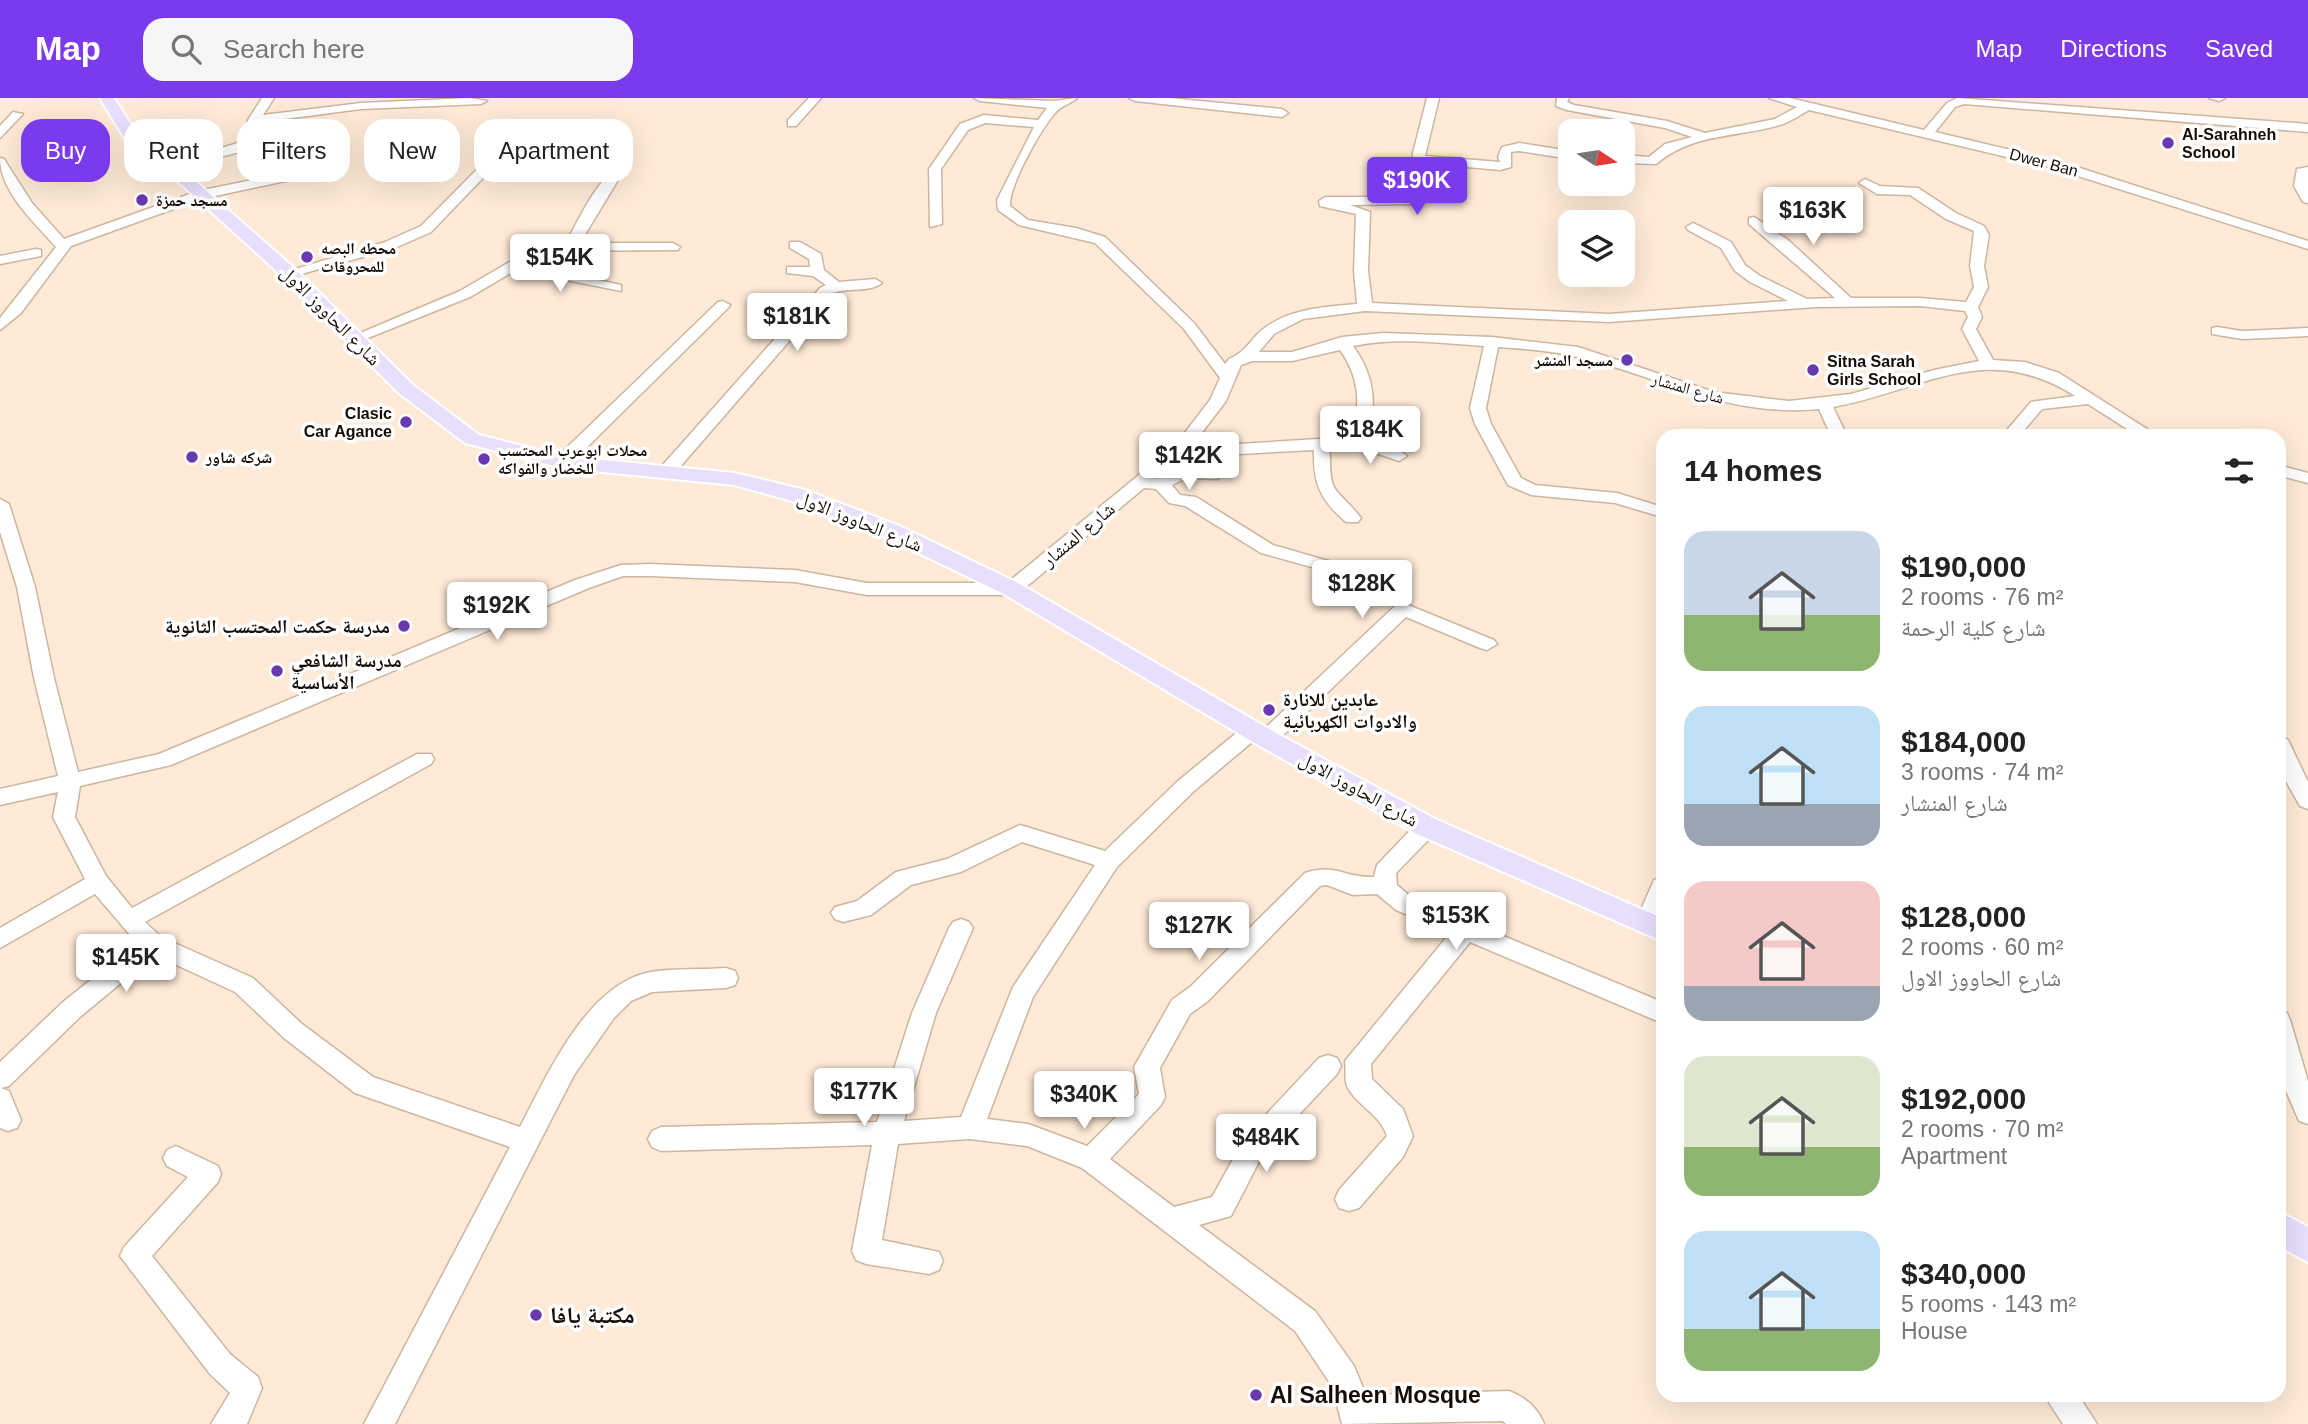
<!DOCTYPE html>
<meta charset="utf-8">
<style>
:root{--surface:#fff;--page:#f6f6f6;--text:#222;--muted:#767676;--accent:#7c3aed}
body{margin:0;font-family:Helvetica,"Noto Naskh Arabic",sans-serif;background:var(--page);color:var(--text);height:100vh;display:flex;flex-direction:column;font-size:26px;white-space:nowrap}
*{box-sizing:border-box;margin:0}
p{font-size:23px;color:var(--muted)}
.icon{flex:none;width:38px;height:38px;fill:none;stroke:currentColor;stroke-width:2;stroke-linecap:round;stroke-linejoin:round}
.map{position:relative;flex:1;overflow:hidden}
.details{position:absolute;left:1656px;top:331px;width:630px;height:973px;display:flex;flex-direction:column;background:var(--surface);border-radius:21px;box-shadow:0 7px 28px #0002}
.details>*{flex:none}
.top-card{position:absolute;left:21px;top:21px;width:665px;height:63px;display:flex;gap:14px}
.needle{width:46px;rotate:102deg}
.fabs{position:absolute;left:1558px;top:21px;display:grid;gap:14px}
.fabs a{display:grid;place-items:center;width:77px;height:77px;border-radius:14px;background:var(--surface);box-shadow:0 7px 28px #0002;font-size:35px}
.price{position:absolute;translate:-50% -60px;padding:0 16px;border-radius:7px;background:#fff;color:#222;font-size:23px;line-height:46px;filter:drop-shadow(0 2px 4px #0008)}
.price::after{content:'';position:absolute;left:50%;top:42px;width:21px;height:16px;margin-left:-10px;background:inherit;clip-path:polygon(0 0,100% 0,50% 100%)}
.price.current{background:var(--accent);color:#fff}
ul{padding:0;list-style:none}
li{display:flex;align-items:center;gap:21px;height:175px;padding:0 28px}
li span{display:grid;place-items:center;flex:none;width:196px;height:140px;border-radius:21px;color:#555}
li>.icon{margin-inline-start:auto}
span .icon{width:84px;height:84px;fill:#fffc;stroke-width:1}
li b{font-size:30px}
h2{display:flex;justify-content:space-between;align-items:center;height:84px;padding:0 28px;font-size:30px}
.chip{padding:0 24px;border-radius:21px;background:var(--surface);box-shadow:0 7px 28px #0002;font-size:24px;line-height:63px}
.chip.current{background:var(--accent);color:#fff}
header{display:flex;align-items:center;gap:42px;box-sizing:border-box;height:98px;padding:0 35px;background:var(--accent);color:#fff}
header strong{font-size:33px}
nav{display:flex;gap:38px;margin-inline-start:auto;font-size:24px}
.search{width:490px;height:63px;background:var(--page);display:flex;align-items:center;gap:18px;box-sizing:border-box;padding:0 24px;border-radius:21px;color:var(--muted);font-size:26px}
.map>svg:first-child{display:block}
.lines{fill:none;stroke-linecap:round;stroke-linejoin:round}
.minor-casing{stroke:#cdb59f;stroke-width:3}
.major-casing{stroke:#fff;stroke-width:4}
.minor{fill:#fff;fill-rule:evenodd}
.major{fill:#e7dffc;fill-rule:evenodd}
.poi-dot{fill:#6a38af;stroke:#fff;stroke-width:2.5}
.labels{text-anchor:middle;stroke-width:7;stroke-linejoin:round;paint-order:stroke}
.far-poi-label{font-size:16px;font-weight:bold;fill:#150d06;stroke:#fff;text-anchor:start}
.far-street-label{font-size:16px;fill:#150d06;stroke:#fff}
.street-label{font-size:19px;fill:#150d06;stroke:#fff}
.poi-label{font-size:19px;font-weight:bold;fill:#150d06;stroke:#fff;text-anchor:start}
.near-poi-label{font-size:23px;font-weight:bold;fill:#150d06;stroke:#fff;text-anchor:start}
</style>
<header>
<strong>Map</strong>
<div class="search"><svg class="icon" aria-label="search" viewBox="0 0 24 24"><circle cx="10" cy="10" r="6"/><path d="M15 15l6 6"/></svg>Search here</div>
<nav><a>Map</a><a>Directions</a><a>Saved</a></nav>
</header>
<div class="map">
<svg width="2308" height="1326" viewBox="0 0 2308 1326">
<rect width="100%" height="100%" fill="#feead7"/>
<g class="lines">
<g class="minor-casing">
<path id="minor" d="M262,0h12l-11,17 98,-12 109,-5 17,3 -6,3 -120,5 -99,13c-1,10 -3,19 -11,25 -14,9 -82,22 -94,13l6,-4 49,-5 32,-10 5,-10 -1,-11z
M809,0h12l-25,28h-8v-6z
M974,0l80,3 23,-3c-7,6 -16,8 -22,15 -14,16 -46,72 -45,93l18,14 48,8 29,9 89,86 31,41 4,-5c20,-9 21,-21 37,-32 27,-19 59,-20 91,-23l-3,-33 2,-57 -36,-8 -1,-5 6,-4h83l5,-44 14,-55h12l-14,58 75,6 -2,-5 4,-10 17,-4 51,8v8l-51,-8 -8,1v15l-11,3 -76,-7 -3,34 -5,7 -66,1 20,7 -2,59 4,32 237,11 179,-13 -38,-19 -15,-11 -14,-23 -33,-18 -2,-3 7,-4 38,19 14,23 15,11 47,23 28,-1 -86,-74v-6l5,-1 34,23 63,58h69l46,4 8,-15 -4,-21 4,-35 -28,-12 -36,-24 -33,-1 -18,-11 6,-4 15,7 38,2 38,25 28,13 5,9 -5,31 4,21 -10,20 4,10 -6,12 17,31 32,2 34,11 99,63h-20l-50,-32 -46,5 -23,27h-17l29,-34 44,-6c-90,-57 -150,-6 -242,11l14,29h-16l-12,-27c-86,8 -146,-26 -225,-48 -31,-9 -63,-12 -96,-14l-12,61 5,16 30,54 14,7 82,8 45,14v10l-47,-14 -84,-8 -23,-10 -33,-61 -5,-16 14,-62c-44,-3 -88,-9 -131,0 22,30 24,58 14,93l27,7 13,10 -8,5 -41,-14 -28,2c-1,48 5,36 31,69l-3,4h-12c-26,-22 -33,-39 -32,-72l-93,5 -29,-11 -37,35 29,-11 34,3 2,4 -2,4 -31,-1 -15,7 8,10 16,2 77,48 59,17 3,4 -3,4 -6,1 -65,-18 -76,-47 -16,-3 -13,-14 -12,-1 -125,105 -7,2h-145l-72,-13 -145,-6h-27l-34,12 -418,177 -91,21 -5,31 31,59 26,32 285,-154h14l3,5 -3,5 -286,158 16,15 92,41 49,46 71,53 147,50c27,-51 67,-144 131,-155 24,-4 50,-2 75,-4l9,3 3,7 -3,7 -9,3 -74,4 -21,9 -17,17 -40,57 -179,349h-31l146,-277 -155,-54 -71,-55 -49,-46 -80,-37 -74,61 -72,70 -8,2 8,3 12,29 -4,8 -9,3 -8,-3v-66l63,-60 74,-59 -42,-49 -95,54v-20l85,-49 -32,-62 5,-25 -58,13v-16l58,-13 -24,-98 -17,-91 -17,-55v-33l9,5 26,83 19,91 24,94 81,-18 416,-174 46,-15 29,-1 145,6 72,13h140l127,-104 50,-45 26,-34 10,-22 -36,-49 -89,-86 -76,-18 -21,-15 -1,-10 37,-73 -49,-4 -17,7 -27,39 1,55 -12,3 -1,-58 31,-45 24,-9 54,5 9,-12 -67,-7zM1920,208l45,5 3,6 -6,12 17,32 -45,9 -83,24 -62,7 -75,-9 -136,-45 -86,-10 -109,-4 -41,4 -50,15h-33l15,-18 29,-15 62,-8 244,11 207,-15zM1340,252c20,28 21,55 11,87l-128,8 -23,-10 26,-34 15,-36 11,-4h40z
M1129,0h40l113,11 6,4 -6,4 -147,-16z
M1557,0h12l-2,4 7,3 93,16 38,12 70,-14 22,-12 -28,-9h21l134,32 23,-27 10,-5 351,26v8l-344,-28 -9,3 -20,25 126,30 247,79v8l-255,-81 -244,-58c-9,5 -19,12 -29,15 -43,13 -86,7 -124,39l-34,-1v-8l27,2 16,-13 27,-7 -27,-9 -98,-18 -11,-4z
M2209,0h16l-6,3z
M13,14l10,2 -23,24v-12z
M621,36l6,4 -2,3 -40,10 -81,5 -73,76 -36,16 -101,28 -12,-3 103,-31 36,-16 75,-76 89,-7z
M287,57l4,1 9,14 -10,10 -89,19 -130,47 -50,67 -21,17v-12l56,-71c-21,-24 -56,-55 -56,-89l4,1 28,44 32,36 134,-48 84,-17 5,-5 -6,-10z
M2308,69v36l-5,-1 -9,-16 3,-17z
M615,73l6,4 -41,68h93l7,4 -2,3 -130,1 -22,13 95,21v6l-105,-21 -46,27 -112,45h-10l-2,-3 114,-48 80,-47 26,-1c10,-18 31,-64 49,-72z
M790,144h10l21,12 3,16 15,12 36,-3 7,4c-13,10 -36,4 -52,11l-157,181h-12l-2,-4 2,-4 159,-179 6,-3 -13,-9 -26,-3v-6h23l-1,-8 -19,-11z
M36,151l5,1v6l-41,8v-8z
M723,203l7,4 -2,3 -160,158h-12v-8l162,-156z
M2217,229l25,4 66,-3v8l-66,3 -30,-5v-6z
M2278,367l30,8v10l-30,-8z
M1403,505l91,37 3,4 -10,6 -7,-2 -74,-31 -132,127h-14l-2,-7 -64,54 -77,76 -84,130 -46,122 41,5 59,22 52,-52 -5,-27 38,-67 18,-13 115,-114c31,-10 39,5 69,4l3,-12 42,-44h16l3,6 -3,6 -39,40 1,12 15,13 250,104v21l-192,-81 -99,122 1,15 31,30 10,27 -10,21 -44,51 -10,3 -10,-3 -4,-9 4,-9 48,-54c-7,-23 -35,-33 -41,-53 -1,-6 0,-15 -1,-22l105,-128 -54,-23 -19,-16 -24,1 -26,-10 -7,1 -112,115 -18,13 -30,54 5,29 -4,8 -51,54 64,48 38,-10 34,-61 73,-78 9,-3 9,3 4,8 -4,8 -73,78 -33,64 -32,9 116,86 39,55 12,29 143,-4c16,6 29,17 35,33h-38l-3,-3 -161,3 -10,-38 -37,-55 -213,-163 -55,-22 -57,-7 -72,5 -16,96 57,12 4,9 -4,9 -10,4 -63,-10 -10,-4 -4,-9 20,-106 -211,6 -9,-4 -4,-8 4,-8 9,-4 216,-5 35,-109 37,-85 4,-6 8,-3 8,3 4,6 -37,85 -32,108 57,-4 52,-130 82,-122 -73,-23 -61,30 -50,13 -40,30 -28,7 -8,-3 -4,-6 4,-6 22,-6 39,-29 51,-13 73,-34 85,26 73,-70 68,-56h14l2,6 134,-126z
M2278,635l10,7 20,42v27l-8,-3 -22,-39z
M1662,779c2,18 2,36 -7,52l-8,3 -8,-3 -4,-6 19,-43z
M2278,912l9,3 3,7 18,61v43l-9,-3 -21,-49z
M176,1048l42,20 3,8 -3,8 -66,74 78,98 28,23 4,11 -15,36h-36l19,-31 -20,-19 -90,-118 4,-9 64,-70 -21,-11 -4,-8 4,-8z
M2044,1297h34l19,29h-34z"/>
</g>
<g class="major-casing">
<path id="major" d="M100,0h14l24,38 30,21 127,112 118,116 66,50 83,21 173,17 70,17 92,35 123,59 256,149 161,87 225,98v23l-245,-107 -159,-89 -254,-151 -123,-59 -92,-35 -55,-15 -172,-17 -97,-25 -66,-50 -116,-116 -125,-114 -31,-21z
M2278,1113l30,16v35l-30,-16z"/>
</g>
<use href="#minor" class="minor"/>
<use href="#major" class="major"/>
</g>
<g class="poi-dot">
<circle cx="2168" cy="45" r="7"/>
<circle cx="142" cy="102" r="7"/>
<circle cx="307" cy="159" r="7"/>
<circle cx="1627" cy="262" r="7"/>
<circle cx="1813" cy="272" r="7"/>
<circle cx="406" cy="324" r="7"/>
<circle cx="192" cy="359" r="7"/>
<circle cx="484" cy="361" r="7"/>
<circle cx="404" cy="528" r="7"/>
<circle cx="277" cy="573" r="7"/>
<circle cx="1269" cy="612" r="7"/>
<circle cx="536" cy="1217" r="7"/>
<circle cx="1256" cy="1297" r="7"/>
</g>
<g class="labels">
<g class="far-poi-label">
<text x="2182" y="42">Al-Sarahneh<tspan x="2182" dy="18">School</tspan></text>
<text x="156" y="108">مسجد حمزة</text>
<text x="321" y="156">محطه البصه<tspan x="321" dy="18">للمحروقات</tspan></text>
<text x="1613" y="268" text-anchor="end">مسجد المنشر</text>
<text x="1827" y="269">Sitna Sarah<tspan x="1827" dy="18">Girls School</tspan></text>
<text x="392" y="321" text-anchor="end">Clasic<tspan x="392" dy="18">Car Agance</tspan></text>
<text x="498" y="358">محلات ابوعرب المحتسب<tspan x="498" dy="18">للخضار والفواكه</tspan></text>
<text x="206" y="365">شركه شاور</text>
</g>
<g class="far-street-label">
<text transform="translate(2044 64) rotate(15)" y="6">Dwer Ban</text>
<text transform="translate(1688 290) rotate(16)" y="6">شارع المنشار</text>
</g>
<g class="street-label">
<text transform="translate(331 217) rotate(45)" y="7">شارع الحاووز الاول</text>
<text transform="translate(860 423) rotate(22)" y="7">شارع الحاووز الاول</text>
<text transform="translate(1078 436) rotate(-40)" y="7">شارع المنشار</text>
<text transform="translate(1359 691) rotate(29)" y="7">شارع الحاووز الاول</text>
</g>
<g class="poi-label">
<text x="390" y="535" text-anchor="end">مدرسة حكمت المحتسب الثانوية</text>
<text x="291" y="569">مدرسة الشافعي<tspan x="291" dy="22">الأساسية</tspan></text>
<text x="1283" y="608">عابدين للانارة<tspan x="1283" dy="22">والادوات الكهربائية</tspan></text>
</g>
<g class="near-poi-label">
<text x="550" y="1225">مكتبة يافا</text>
<text x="1270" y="1305">Al Salheen Mosque</text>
</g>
</g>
</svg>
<div class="fabs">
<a><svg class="needle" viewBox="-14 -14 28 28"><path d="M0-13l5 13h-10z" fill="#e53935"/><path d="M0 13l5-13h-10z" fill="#767676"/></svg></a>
<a><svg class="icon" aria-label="layers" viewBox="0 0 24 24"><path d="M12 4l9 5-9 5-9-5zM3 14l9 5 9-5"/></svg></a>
</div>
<b class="price current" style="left:1417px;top:119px">$190K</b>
<b class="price" style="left:1813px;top:149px">$163K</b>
<b class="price" style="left:560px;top:196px">$154K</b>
<b class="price" style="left:797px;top:255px">$181K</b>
<b class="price" style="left:1370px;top:368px">$184K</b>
<b class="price" style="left:1189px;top:394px">$142K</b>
<b class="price" style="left:1362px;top:522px">$128K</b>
<b class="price" style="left:497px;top:544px">$192K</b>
<b class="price" style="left:1456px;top:854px">$153K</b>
<b class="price" style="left:1199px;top:864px">$127K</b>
<b class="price" style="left:126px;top:896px">$145K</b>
<b class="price" style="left:864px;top:1030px">$177K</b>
<b class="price" style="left:1084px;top:1033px">$340K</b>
<b class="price" style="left:1266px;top:1076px">$484K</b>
<div class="top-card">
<a class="chip current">Buy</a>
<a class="chip">Rent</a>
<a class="chip">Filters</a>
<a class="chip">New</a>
<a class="chip">Apartment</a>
</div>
<section class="details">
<h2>14 homes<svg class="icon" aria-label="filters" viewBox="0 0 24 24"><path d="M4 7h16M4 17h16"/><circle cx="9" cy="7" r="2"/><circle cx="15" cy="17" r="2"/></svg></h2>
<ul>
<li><span style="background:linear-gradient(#c9d6e8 60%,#8fb573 0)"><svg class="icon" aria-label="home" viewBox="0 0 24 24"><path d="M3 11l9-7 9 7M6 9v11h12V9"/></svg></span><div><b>$190,000</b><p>2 rooms · 76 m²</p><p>شارع كلية الرحمة</p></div></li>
<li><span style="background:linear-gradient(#bfe0f5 70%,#9aa5b1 0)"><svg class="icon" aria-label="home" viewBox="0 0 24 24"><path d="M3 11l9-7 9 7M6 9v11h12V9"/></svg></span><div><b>$184,000</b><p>3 rooms · 74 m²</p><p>شارع المنشار</p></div></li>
<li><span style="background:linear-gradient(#f6c9c9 75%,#9aa5b1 0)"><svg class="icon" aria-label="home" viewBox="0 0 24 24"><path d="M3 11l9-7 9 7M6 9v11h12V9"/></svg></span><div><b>$128,000</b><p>2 rooms · 60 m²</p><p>شارع الحاووز الاول</p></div></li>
<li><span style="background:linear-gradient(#dfe7d0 65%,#8fb573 0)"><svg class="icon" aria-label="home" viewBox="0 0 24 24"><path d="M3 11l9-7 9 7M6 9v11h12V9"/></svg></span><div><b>$192,000</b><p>2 rooms · 70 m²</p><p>Apartment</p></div></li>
<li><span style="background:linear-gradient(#bfe0f5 70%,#8fb573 0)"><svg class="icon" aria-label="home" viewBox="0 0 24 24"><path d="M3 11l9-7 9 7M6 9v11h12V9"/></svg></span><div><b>$340,000</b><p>5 rooms · 143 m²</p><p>House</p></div></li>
</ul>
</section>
</div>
